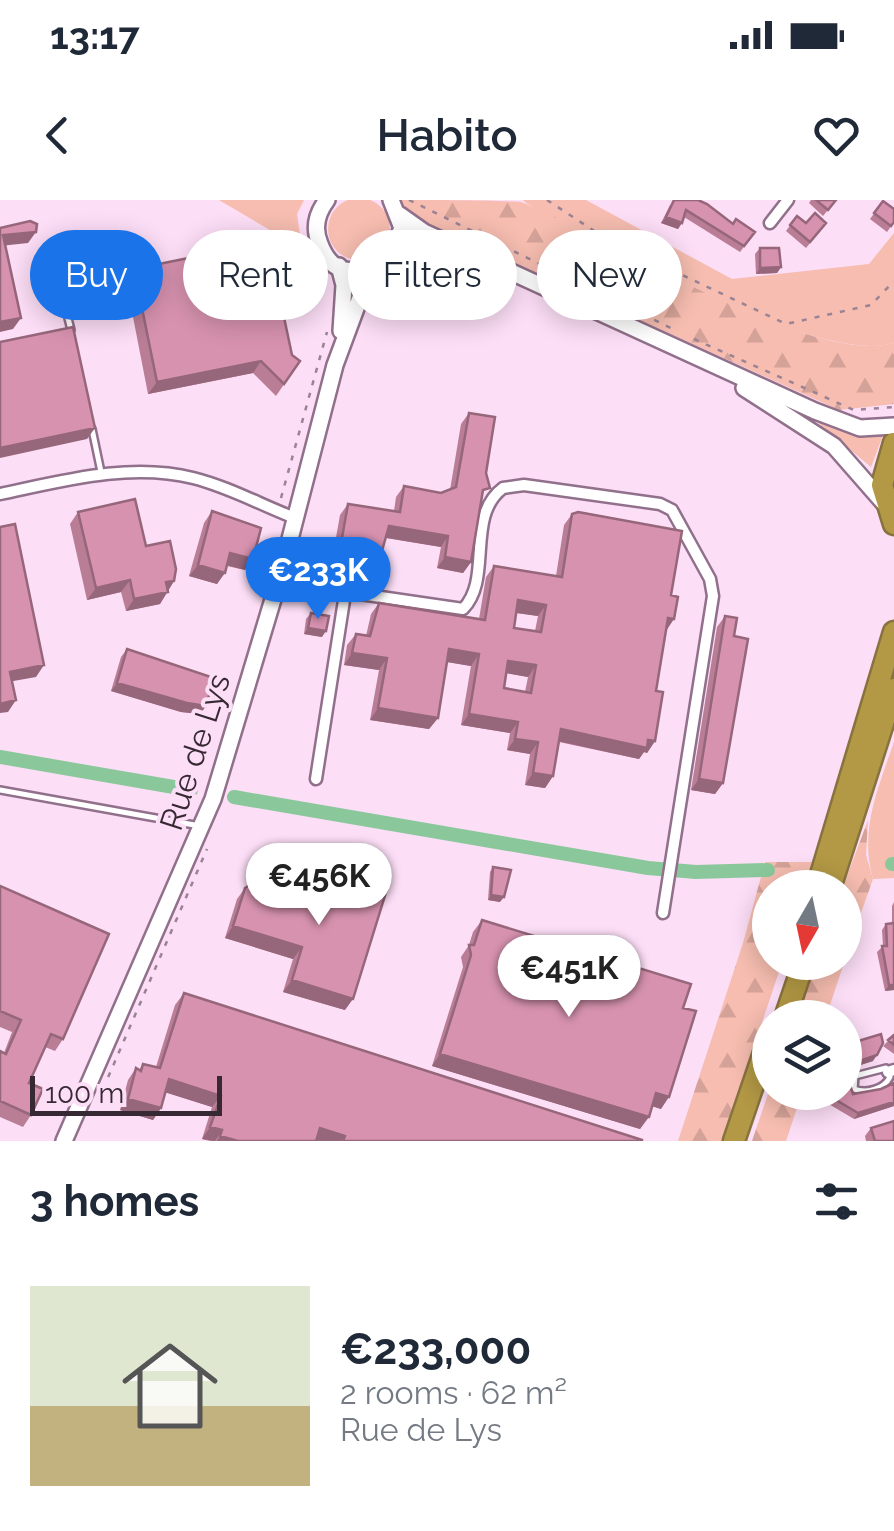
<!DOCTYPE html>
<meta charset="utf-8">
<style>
:root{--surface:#fff;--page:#f6f6f7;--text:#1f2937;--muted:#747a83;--line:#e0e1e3;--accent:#1a73e8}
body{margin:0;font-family:Raleway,sans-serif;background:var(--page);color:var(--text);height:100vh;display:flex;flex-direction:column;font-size:38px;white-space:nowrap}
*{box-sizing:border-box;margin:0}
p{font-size:32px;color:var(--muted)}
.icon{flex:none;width:55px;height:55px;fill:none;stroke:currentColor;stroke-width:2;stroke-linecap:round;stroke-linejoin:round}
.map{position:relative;height:941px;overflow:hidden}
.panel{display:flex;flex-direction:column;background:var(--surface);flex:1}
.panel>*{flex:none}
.top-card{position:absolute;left:30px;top:30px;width:835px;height:90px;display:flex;gap:20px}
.needle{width:65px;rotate:189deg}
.controls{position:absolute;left:752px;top:670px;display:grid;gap:20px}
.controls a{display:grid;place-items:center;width:110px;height:110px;border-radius:50%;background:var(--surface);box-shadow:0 5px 25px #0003;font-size:50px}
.scale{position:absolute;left:30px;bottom:25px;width:192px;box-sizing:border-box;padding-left:10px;border:5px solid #372934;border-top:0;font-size:28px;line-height:35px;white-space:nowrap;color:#372934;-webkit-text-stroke:8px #fcdef6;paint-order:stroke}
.price{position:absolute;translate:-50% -85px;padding:0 22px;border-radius:35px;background:#fff;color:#222;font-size:32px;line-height:65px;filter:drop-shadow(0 2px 5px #0008)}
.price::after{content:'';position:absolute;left:50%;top:60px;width:30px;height:22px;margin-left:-15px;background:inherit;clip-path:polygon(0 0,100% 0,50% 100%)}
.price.active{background:var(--accent);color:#fff}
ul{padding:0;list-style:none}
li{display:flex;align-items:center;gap:30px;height:250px;padding:0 30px}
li+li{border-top:2px solid var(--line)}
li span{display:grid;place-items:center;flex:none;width:280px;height:200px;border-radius:0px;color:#555}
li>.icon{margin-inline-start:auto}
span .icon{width:120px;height:120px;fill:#fffc;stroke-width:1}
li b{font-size:42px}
h2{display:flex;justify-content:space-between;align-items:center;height:120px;padding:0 30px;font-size:42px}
.chip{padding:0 35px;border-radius:45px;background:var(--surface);box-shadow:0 5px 25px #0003;font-size:35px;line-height:90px}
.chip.active{background:var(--accent);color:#fff}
.status{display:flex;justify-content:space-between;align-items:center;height:70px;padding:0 50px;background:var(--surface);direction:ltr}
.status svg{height:28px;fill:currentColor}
header{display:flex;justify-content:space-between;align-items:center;height:130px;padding:0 30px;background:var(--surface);font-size:45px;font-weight:600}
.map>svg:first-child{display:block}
.green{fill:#f6bdb0}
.forest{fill:url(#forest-firs)}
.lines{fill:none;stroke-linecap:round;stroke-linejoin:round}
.canal{stroke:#8ac89b;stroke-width:14}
.lane-casing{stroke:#91708b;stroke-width:10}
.street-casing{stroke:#91708b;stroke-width:15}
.secondary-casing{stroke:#91708b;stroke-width:20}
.highway-casing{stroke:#88723f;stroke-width:25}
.path{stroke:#998394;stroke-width:2.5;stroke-dasharray:5 8;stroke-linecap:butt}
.lane{stroke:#fff;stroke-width:5}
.street{stroke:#fff;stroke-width:10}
.secondary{stroke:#fff;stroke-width:15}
.highway{stroke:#b39945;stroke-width:20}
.wall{fill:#b97e96;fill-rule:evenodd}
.shaded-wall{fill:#96667a}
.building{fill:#d792af;stroke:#96667a;stroke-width:2.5;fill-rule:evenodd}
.labels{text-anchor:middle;stroke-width:8;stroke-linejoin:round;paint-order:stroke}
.street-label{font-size:32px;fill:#372934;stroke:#fcdef6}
</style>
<div class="status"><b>13:17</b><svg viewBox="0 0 49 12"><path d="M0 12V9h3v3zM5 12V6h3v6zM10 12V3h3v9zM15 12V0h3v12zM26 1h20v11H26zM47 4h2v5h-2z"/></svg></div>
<header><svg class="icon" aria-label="back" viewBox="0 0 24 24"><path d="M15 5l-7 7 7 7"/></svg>Habito<svg class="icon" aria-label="heart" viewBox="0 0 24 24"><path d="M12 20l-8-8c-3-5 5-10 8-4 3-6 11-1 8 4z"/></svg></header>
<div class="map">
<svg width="894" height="941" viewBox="0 0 894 941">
<defs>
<pattern id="forest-firs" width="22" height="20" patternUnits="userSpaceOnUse" patternTransform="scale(2.5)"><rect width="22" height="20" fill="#f6bdb0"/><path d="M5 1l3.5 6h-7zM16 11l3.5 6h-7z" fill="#d4a298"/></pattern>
</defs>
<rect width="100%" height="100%" fill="#fcdef6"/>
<path class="green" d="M328 29a31 31 0 1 1 62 0a31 31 0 1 1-62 0Z
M219,0h85l-7,14 5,35z
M523,0h63l146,79 137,-15 25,-31v110c-30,9 -74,-5 -105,-14 -29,-8 -257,-116 -266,-129z
M811,217l43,18h29l-12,32z
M894,542v136l-21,1c-14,-49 5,-90 21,-137z"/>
<path class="forest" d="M399,0c31,0 95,0 122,2 85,33 288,165 373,141v61l-55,6 -403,-182 -28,-14z
M868,620l-2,35 7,24 -28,79 -2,-71z
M765,662h47l-7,25 -35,1v74l12,1 -60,178h-44l65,-198z
M816,763h28l-18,54 -30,1z
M770,888v4l32,1 -16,48h-34z"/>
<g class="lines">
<path class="canal" d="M0,557l191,33
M234,597l414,71 48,4 72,-2
M892,664h2"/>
<g class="lane-casing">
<path id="lane" d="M54,63l17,67
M92,229l9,43
M0,590l200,36
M886,868l4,9c-6,12 -24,17 -36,12l1,-13z"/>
</g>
<g class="street-casing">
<path id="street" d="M770,23l18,-23
M0,294c62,-13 130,-32 193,-16 36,9 68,27 102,40
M278,382l185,27c30,-30 2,-93 40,-121l21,-3 136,19 12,6 38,69 3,17 -50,317
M316,579l29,-185
M888,872l6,-2"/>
</g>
<g class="secondary-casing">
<path id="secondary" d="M327,0c-10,13 -14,28 -7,44 19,50 57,15 86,8 16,-5 32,-3 47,0
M400,15l24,17 391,179 45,17 34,-2
M389,58l13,-30 -11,-28
M339,66l5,19 -3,46
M744,188l90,58 49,56
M64,941l149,-342 70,-233 52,-201 29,-78 14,-20"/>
</g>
<g class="highway-casing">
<path id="highway" d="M894,243l-12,42 12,39
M817,688l77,-256
M830,688l64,-199
M785,818l19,-56
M734,941l36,-106"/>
</g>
<path class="path" d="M409,0l264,129
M547,0l61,40 178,84 85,-19 23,-24
M374,102l42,-37
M694,139l160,71 40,-3
M281,298l46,-166
M103,889l104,-240"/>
<use href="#lane" class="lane"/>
<use href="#street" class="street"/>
<use href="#secondary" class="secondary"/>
<use href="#highway" class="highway"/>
</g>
<path class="wall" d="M811,0h25l-13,16 -14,-13z
M883,1l11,21 -7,10 -17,-13z
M670,5l63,19 22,8 -15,20 -56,-35 -6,12 -17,-6z
M797,16l9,7 16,6 -16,19 -20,-17z
M760,48l21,19 -4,6 -21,1 -1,-20z
M134,69l124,24 34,62 8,6 -24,35 -23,-23 -105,21 -22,-113z
M469,213l12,86 -10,63 -8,11 -26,-5 4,-21 -55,-9 -18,46 -39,-7 11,-62 8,-11 46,7 2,-14 8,-11 37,7 9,-3 11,-66z
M212,311l41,48 -8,11 -18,-4 -10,18 -28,-8 15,-53z
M78,312l96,69 -14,23 -34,7 -5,-19 -34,8 -17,-76z
M572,314l94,117 -10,60 -1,50 -8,12 -3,-1 -5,7 -80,-17 -6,34 -8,12 -20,-3 5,-31 -23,-4 3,-17 -49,-8 10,-59 -24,-4 -9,56 -9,11 -59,-9 9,-50 -35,-5 3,-20 9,-11 10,2 5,-22 8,-11 100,16 7,-42 8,-11 62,10 8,-51zM516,413l22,3 -3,15 -21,-3zM506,473l22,4 -3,15 -21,-4z
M311,413l11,24 -18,-3 2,-15z
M725,416l9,20 -11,147 -8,11 -24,-4 26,-163z
M127,449l79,57 -6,8 -19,-2 -70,-21 10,-34z
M493,667l7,35 -12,-2 2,-28z
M325,670l20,140 -62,-18 10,-33 -68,-21 12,-39 8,-11 66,13 6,-19z
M0,686l63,153 -8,12 -10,-4 -16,36 2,32 -8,12 -23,-10v-66l4,2 8,-21 -12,-5z
M894,702v88l-9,1 -8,-39 6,-6 -1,-16 4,-6h6v-18z
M482,720l201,88 -22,101 -9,-3 -12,23 -208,-63 31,-99 -2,-10 8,-12 4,-13z
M184,793l458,148h-432l-8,-2 10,-32 -47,-15 -4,16 -8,12 -33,-10 8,-30 8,-12 3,2 4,-6 13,3 19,-62z
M894,835v19l-11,-8z
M845,845l28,16 -28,9 8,24 28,-5 13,-6v23l-40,13 -27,-16 -3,-11h21z
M871,928l23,13h-28l-1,-5z"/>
<path class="shaded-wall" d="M666,17l16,6 -4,6 -17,-6z
M36,32l-8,11 -28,3 3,-11z
M781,67l-4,6 -21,1 4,-6z
M21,118l-8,11 -13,3v-10z
M261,161l-8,12 -105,21 9,-12z
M95,228l-8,11 -87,19v-10z
M389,326l59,10 -7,11 -60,-10z
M230,353l23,6 -8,11 -23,-6z
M445,357l26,5 -8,11 -26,-5z
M198,365l27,8 -8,11 -28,-8z
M337,366l39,6 -8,12 -39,-7z
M130,380l-9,12 -34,8 9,-12z
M174,381l-14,23 -34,7 8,-12 32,-17z
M518,400l28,5 -8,11 -28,-4z
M668,418l6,1 -8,12z
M308,428l18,3 -4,6 -18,-3z
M449,449l30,5 -8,12 -30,-5z
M352,453l35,5 -8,12 -35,-5z
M508,461l28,4 -8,12 -28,-5z
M44,465l-8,12 -34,6 8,-11z
M117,483l89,23 -6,8 -19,-2 -70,-21z
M16,500l-8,12 -8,1v-9z
M378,508l60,10 -9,11 -59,-9z
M469,514l49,8 -8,11 -49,-8z
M561,529l94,12 -8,12 -3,-1 -5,7 -86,-19z
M515,539l23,3 -8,12 -23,-4z
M533,573l20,3 -8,12 -20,-3z
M699,579l24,4 -8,11 -24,-4z
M491,695l13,2 -4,5 -12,-2z
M233,726l69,21 -9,12 -68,-21z
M292,780l61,19 -8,11 -62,-18z
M889,785h5v5l-9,1z
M440,854l209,63 -9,12 -208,-63z
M877,855l-4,6 -28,9v-4z
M169,879l52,17 -9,11 -51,-16z
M656,893l13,4 -8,12 -13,-4z
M128,899l33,9 -8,12 -33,-10z
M894,902v4l-40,13 4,-6z
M210,927l12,3 -7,11 -13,-2z
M320,928l25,8 -4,5h-24l-5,-1z
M220,936l18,5h-21z"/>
<path class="building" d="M674,0h24l9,4 26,20 3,-5 19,13 -11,14 -58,-36 -4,13 -16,-6z
M816,0h20l-8,10z
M883,1l11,8v13l-3,4 -17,-13z
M815,13l11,10 -16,19 -20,-17 7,-9 9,7z
M30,21l7,3 -1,8 -33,3 18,83 -21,4v-94z
M248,46l10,47 20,-4 14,66 8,6 -16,23 -23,-23 -104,21 -23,-113z
M760,48h19l2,19 -21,1z
M73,127l22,101 -95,20v-106z
M469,213l26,4 -9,56 4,15 -7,2 -12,72 -26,-5 3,-21 -59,-10 -13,46 -39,-6 11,-62 52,8 4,-26 37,7 15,-6z
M135,299l11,47 24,-5 6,28 -2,12 -8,1 2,10 -34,7 -4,-19 -34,8 -18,-76z
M212,311l49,17 -8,31 -23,-6 -5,20 -27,-8z
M578,312l104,19 -11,64 7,2 -4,22 -6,-1 -12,73 7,1 -8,49 -7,-1 -1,8 -86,-19 -8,47 -20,-3 5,-31 -23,-3 3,-17 -49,-8 10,-60 -30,-5 -11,69 -60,-10 9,-50 -35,-5 4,-19 14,2 9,-33 106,17 9,-54 68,11 10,-63zM518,400l28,5 -5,27 -27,-4zM508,461l28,4 -5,28 -27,-5z
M15,324l29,141 -34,7 6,28 -16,4v-177z
M311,413l18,3 -3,15 -18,-3z
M725,416l12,2 -3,18 14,3 -25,144 -24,-4z
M127,449l87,29 -8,28 -19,-3 -70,-20z
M493,667l18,3 -7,27 -13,-2z
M325,670l62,19 -34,110 -61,-19 10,-33 -69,-21 12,-38 8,-5 63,19z
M0,686l109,48 -46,105 -12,-5 -22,49 14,6 -12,26 -31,-14v-50l6,3 15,-34 -21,-9z
M482,720l209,64 -8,24 13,3 -27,86 -13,-4 -7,24 -209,-63 31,-99 -2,-10h5z
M894,723v62h-5l-7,-39h5l-1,-22z
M184,793l458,147v1h-299l2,-5 -25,-8 -4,13h-78l-18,-5 2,-6 -12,-3 11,-31 -52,-17 -8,29 -33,-9 8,-31 5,3 2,-7 17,4z
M881,834l2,9 -6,12 -32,11v-21z
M894,835v10l-6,-5z
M845,870l8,24 28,-5 13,-6v19l-36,11 -27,-16 -1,-5h15z
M894,921v20h-19l-4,-13z"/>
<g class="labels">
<g class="street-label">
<text transform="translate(195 552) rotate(-72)" y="11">Rue de Lys</text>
</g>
</g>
</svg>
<div class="controls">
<a><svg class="needle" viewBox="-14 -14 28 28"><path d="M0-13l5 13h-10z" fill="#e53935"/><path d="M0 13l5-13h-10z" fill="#747a83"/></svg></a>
<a><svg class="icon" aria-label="layers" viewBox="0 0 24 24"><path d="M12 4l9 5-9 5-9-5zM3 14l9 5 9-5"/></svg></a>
</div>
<div class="scale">100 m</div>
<b class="price active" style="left:318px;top:422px">€233K</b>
<b class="price" style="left:319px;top:728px">€456K</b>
<b class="price" style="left:569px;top:820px">€451K</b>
<div class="top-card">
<a class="chip active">Buy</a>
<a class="chip">Rent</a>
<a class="chip">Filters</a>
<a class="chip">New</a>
</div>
</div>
<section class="panel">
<h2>3 homes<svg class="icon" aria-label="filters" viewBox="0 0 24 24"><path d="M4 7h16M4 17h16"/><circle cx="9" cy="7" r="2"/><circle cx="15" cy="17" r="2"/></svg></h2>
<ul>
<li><span style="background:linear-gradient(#dfe7d0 60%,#c2b280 0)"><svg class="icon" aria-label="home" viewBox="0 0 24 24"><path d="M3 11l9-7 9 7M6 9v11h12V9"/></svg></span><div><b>€233,000</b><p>2 rooms · 62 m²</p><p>Rue de Lys</p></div></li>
</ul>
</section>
